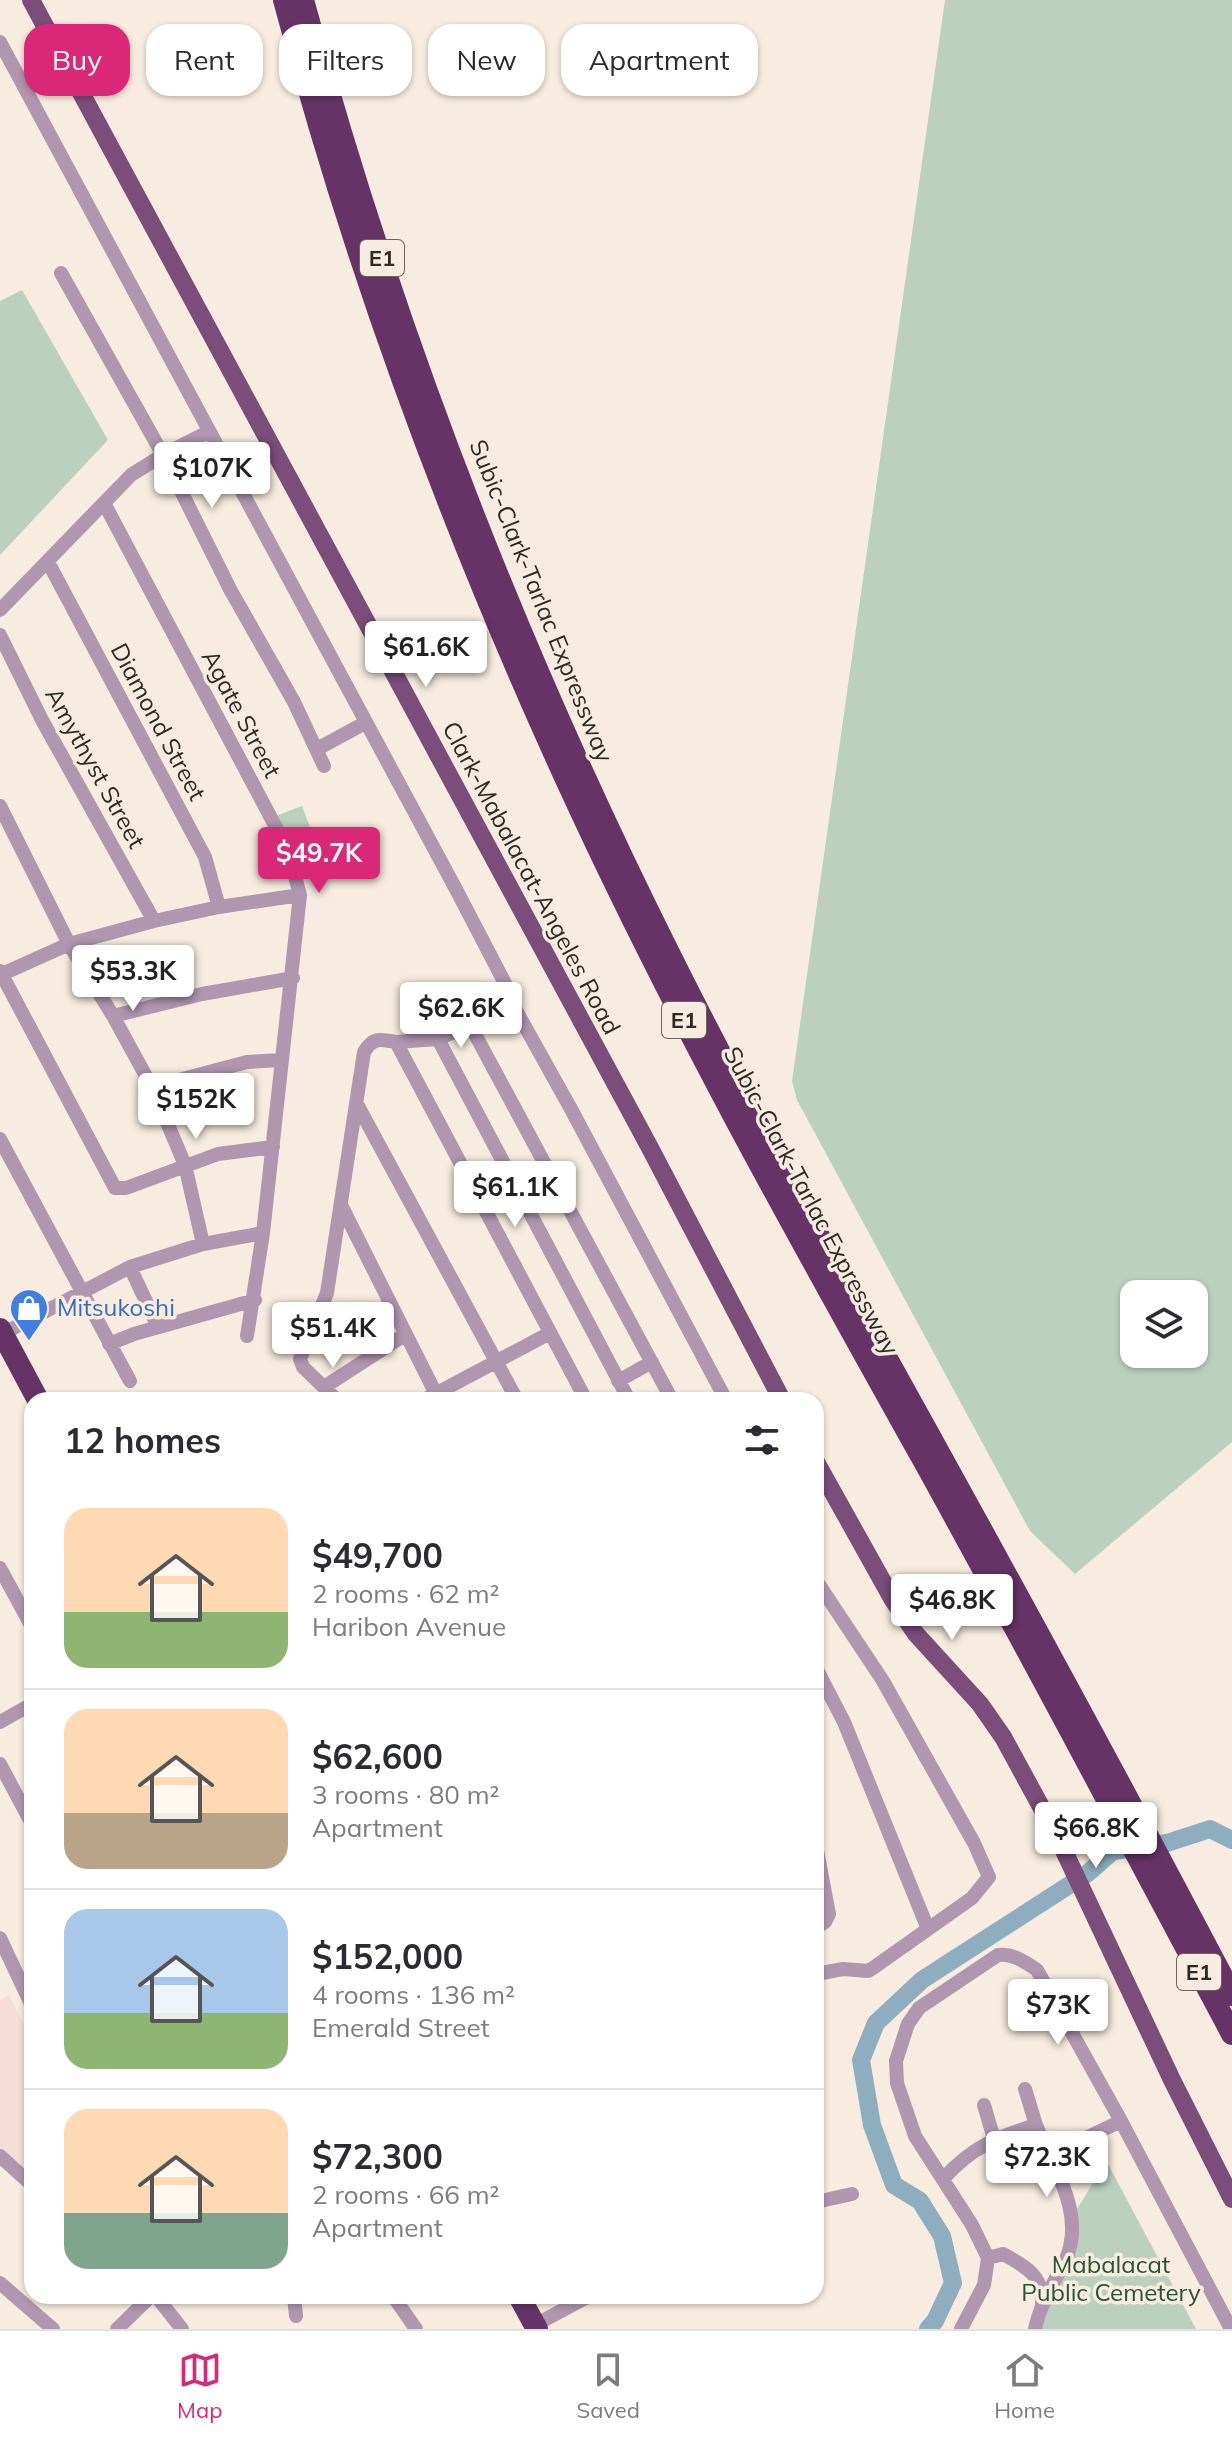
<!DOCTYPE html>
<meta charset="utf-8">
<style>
:root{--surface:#fff;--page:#f7f7f7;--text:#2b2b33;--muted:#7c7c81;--line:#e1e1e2;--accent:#db2777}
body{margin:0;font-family:Mulish,sans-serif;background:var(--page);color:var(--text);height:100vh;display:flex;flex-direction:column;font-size:30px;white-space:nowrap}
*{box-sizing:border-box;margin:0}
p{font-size:26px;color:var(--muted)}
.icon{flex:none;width:44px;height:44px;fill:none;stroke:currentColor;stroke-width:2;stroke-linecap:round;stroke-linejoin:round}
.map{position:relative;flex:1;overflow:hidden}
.side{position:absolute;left:24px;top:1392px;width:800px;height:912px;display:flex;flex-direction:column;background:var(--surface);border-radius:24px;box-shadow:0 2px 6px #0004}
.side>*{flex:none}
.guide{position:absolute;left:24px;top:24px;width:800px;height:72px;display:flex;gap:16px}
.tools{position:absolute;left:1120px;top:1280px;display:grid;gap:16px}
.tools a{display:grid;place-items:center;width:88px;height:88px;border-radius:16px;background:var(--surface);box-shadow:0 2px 6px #0004;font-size:40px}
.price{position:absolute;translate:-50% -68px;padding:0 18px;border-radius:8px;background:#fff;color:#222;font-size:26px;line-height:52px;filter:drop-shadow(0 2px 4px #0008)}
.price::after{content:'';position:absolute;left:50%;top:48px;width:24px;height:18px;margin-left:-12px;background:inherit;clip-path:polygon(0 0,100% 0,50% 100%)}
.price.selected{background:var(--accent);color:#fff}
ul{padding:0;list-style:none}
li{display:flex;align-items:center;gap:24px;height:200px;padding:0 40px}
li+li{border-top:2px solid var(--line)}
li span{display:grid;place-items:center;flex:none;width:224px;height:160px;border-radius:24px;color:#555}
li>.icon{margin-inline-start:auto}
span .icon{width:96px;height:96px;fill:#fffc;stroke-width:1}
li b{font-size:34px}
h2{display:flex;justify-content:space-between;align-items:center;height:96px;padding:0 40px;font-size:34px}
.chip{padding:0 28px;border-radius:24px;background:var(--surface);box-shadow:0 2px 6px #0004;font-size:28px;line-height:72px}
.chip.selected{background:var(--accent);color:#fff}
.tabs{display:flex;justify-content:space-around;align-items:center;height:112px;border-top:2px solid var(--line);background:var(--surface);font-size:22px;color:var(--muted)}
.tabs a{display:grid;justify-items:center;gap:4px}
.tabs .selected{color:var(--accent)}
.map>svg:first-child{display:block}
.education{fill:#f7ddd7}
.green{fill:#bcd0c0;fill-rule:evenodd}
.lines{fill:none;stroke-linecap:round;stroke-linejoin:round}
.river{stroke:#8eaec0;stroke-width:18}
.minor{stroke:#b096af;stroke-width:14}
.major{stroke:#7a4d7a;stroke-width:18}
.highway{stroke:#663367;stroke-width:22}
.labels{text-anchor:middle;stroke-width:7;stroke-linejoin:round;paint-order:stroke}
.shield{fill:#f7ecdf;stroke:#6a645c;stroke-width:2}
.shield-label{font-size:22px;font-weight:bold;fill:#2d2924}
.street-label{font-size:24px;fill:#2d2924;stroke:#f7ecdf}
.shop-label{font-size:24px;fill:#366cbe;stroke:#f7ecdf;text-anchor:start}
.park-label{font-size:24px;fill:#275433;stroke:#f7ecdf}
</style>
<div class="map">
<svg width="1232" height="2329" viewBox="0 0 1232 2329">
<rect width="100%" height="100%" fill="#f7ecdf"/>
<path class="education" d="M9,1995l23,46v139l-32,-28v-152z"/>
<path class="green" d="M945,0h287v1442l-157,132 -45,-43 -233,-431 -5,-19zM1194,1294v60h-60v-60z
M22,290l86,150 -108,115v-254z
M302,806l17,45 -25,10 -18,-45z
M440,985l21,41 -23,12 -22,-41z
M1105,2164l4,2 87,163h-162l22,-47 11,-57z"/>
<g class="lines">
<path class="river" d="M928,2329l7,-8 18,-38 -11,-47 -22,-35 -26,-16 -22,-60 -11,-65 15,-37 46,-43 166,-107 25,-22 54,-8 43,-14 22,11"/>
<path class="minor" d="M0,42l458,851 52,100 3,12 58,104 155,291
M61,273l102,182 68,136 63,111 30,64
M104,503l184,347 12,45 -37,338 -16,103
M48,562l157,295 14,50
M0,610l131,-135 32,-20 45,-23
M0,635l42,85 112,201
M317,749l48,-26
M0,806l69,138 44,72 39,71 33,78 18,79
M0,971l115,217h11l92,-34 55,-7
M0,975l69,-31 85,-23 65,-14 81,-12
M113,1016l89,-22 91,-16
M470,1025l202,375
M438,1039l191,361
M396,1042l42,-3 75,-34
M152,1087l95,-25 35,-2
M357,1104l160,296
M0,1139l130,242
M342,1207l97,193
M130,1267l28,60
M2,1334l128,-67 73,-23 60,-11
M109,1344l25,-10 121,-34
M618,1381l34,-19
M324,1387l82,-53
M337,1400l-34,-33 -3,-8 27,-66 37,-241c9,-15 16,-13 32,-10l190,358
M424,1400l126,-67
M0,1568l32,59
M816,1580l67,101 91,162 15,34 -17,21 -99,70 -5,3 -25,-2 -27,5
M816,1668l28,54 84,207
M0,1722l32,-18
M0,1764l32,60
M816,1845l13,69 -4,8 -9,6
M0,1938l32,68
M1025,2089l11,36
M984,2105l10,34
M0,2156l32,29
M1049,2156l72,-35 110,208
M944,2178c28,-31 53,-41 92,-53 17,41 51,91 29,136 -11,22 -25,43 -30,68
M816,2202l36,-8
M988,2258l15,-4c22,12 41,22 39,50
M0,2283l53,46
M156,2296l26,33
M294,2296l2,20
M393,2296l23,33
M535,2325l54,-29
M117,2329l34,-33
M961,2329l23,-44 4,-27 -16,-33 -57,-89 -18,-53 -1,-22 12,-37 11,-16 79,-53c15,-2 27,7 39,15l84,151"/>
<path class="major" d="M31,0l618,1146 133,254
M816,1462l77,138 23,34 64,70 23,33 54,99 115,244 60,119"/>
<path class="highway" d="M284,0c71,269 169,533 285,786 105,229 229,450 352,670 106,191 208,385 311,578
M303,0c89,328 213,647 365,951 84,169 178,333 269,498 100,181 199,363 295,546
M0,1329l38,71
M519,2296l18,33"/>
</g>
<defs>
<g id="shop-pin" transform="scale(2)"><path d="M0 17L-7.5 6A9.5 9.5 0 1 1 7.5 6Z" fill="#3f7fe0" stroke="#f7ecdf"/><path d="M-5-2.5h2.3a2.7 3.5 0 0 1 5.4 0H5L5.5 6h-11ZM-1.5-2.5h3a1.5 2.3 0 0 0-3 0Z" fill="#fff"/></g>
</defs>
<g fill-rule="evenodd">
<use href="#shop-pin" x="29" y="1308"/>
</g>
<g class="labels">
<g class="shield">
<rect x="360" y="240" width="44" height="36" rx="6"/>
<rect x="662" y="1002" width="44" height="36" rx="6"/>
<rect x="1177" y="1954" width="44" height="36" rx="6"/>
</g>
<g class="shield-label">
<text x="382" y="266">E1</text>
<text x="684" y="1028">E1</text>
<text x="1199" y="1980">E1</text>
</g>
<g class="street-label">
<text transform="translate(541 601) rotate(68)" y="8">Subic-Clark-Tarlac Expressway</text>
<text transform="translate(241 714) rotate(62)" y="8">Agate Street</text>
<text transform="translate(158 722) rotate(62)" y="8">Diamond Street</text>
<text transform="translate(95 768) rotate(61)" y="8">Amythyst Street</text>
<text transform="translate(531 878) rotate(62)" y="8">Clark-Mabalacat-Angeles Road</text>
<text transform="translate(811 1201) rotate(62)" y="8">Subic-Clark-Tarlac Expressway</text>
</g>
<g class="shop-label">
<text x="57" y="1316">Mitsukoshi</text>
</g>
<g class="park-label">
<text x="1111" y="2273">Mabalacat<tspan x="1111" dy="28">Public Cemetery</tspan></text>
</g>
</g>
</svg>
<div class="tools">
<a><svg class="icon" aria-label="layers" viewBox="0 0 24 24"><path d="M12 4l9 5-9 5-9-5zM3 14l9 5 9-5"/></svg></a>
</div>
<b class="price" style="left:212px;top:510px">$107K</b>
<b class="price" style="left:426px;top:689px">$61.6K</b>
<b class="price selected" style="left:319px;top:895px">$49.7K</b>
<b class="price" style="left:133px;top:1013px">$53.3K</b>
<b class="price" style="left:461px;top:1050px">$62.6K</b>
<b class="price" style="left:196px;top:1141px">$152K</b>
<b class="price" style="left:515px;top:1229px">$61.1K</b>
<b class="price" style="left:333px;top:1370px">$51.4K</b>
<b class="price" style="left:952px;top:1642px">$46.8K</b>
<b class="price" style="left:1096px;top:1870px">$66.8K</b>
<b class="price" style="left:1058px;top:2047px">$73K</b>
<b class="price" style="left:1047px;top:2199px">$72.3K</b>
<div class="guide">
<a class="chip selected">Buy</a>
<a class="chip">Rent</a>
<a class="chip">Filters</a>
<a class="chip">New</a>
<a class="chip">Apartment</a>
</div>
<section class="side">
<h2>12 homes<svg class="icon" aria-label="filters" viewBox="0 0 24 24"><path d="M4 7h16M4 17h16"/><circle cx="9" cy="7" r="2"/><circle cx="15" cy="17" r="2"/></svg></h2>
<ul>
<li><span style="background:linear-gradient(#ffd9b3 65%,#8fb573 0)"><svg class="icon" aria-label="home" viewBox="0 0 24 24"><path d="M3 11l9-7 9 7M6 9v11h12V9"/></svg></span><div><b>$49,700</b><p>2 rooms · 62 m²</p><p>Haribon Avenue</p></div></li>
<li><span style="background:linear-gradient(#ffd9b3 65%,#b9a48a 0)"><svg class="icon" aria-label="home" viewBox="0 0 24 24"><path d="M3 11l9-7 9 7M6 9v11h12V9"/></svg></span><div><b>$62,600</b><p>3 rooms · 80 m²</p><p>Apartment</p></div></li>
<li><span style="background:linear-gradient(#a9c7e8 65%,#8fb573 0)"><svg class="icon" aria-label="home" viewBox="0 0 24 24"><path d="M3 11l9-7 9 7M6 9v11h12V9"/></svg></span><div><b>$152,000</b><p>4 rooms · 136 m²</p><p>Emerald Street</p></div></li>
<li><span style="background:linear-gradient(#ffd9b3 65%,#7fa58c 0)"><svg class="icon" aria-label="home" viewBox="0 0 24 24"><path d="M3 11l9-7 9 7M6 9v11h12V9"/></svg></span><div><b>$72,300</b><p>2 rooms · 66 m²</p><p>Apartment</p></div></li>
</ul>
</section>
</div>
<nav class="tabs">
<a class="selected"><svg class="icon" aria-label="map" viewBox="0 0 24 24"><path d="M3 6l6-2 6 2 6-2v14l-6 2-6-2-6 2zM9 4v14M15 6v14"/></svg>Map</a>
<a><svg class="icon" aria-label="saved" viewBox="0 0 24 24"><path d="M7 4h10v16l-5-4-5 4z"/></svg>Saved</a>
<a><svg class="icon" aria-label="home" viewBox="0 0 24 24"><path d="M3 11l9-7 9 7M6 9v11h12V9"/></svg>Home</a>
</nav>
